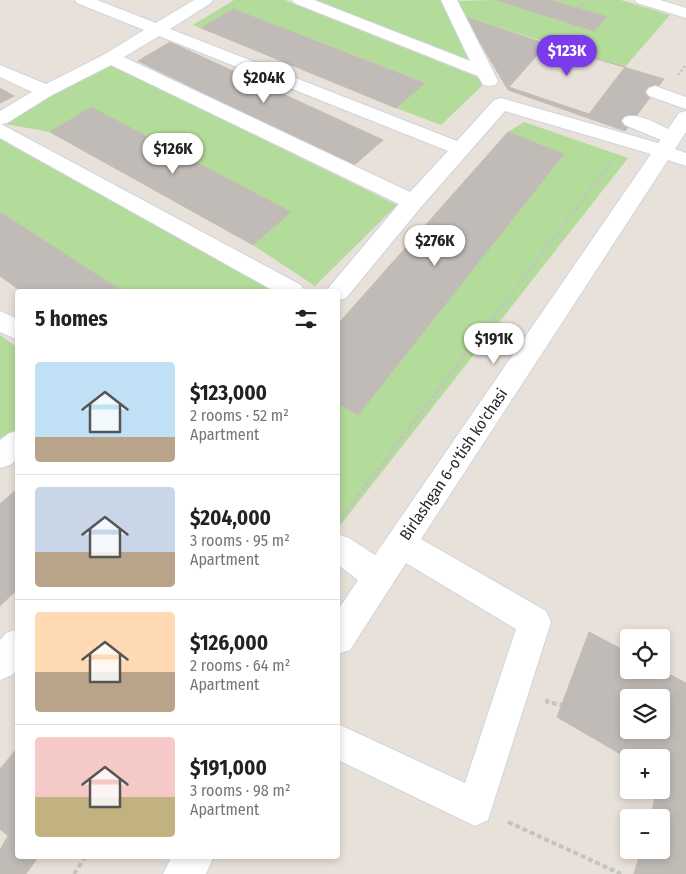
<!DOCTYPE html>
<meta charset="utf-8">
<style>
:root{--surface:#fff;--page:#f2f2f2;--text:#222;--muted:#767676;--line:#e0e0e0;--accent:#7c3aed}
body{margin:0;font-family:"Fira Sans Condensed",sans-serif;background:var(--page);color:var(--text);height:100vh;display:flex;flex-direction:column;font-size:19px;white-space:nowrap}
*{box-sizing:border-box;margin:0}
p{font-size:16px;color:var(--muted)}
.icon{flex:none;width:28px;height:28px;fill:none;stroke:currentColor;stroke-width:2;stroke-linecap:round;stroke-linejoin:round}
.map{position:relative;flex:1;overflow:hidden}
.drawer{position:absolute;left:15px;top:289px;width:325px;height:570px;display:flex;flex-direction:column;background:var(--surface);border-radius:5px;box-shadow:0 2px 8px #0003}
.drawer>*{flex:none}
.controls{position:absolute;left:620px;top:629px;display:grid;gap:10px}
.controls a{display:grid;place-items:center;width:50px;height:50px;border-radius:5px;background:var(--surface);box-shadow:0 2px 8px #0003;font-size:25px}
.price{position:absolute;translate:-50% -42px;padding:0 11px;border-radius:18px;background:#fff;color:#222;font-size:16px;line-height:32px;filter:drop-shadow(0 1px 2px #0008)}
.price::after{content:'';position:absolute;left:50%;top:30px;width:15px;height:11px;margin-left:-8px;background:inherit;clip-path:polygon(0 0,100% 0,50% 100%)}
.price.on{background:var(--accent);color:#fff}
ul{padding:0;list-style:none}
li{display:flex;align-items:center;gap:15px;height:125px;padding:0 20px}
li+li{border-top:1px solid var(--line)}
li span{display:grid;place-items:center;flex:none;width:140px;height:100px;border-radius:5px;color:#555}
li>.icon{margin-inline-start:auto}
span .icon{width:60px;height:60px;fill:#fffc;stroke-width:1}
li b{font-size:21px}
h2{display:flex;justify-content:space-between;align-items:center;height:60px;padding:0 20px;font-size:21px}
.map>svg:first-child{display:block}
.green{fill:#b3db9a}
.building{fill:#c0bbb6;stroke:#c3bdb3;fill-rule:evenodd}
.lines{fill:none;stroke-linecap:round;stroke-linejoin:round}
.minor-casing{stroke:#cfd3df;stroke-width:2}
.path-far3{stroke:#c3c3c3;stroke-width:2;stroke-dasharray:2.5 2;stroke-linecap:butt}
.path-far2{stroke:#c3c3c3;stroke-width:2.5;stroke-dasharray:3 2;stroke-linecap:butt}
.path-far1{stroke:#c3c3c3;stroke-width:3;stroke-dasharray:4 2.5;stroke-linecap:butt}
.path{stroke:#c3c3c3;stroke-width:4;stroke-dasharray:5 3;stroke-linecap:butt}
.minor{fill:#fff;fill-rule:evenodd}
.labels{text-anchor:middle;stroke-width:4.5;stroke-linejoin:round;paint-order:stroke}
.street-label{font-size:16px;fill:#272727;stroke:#fff}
</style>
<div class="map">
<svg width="686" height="874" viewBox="0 0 686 874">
<rect width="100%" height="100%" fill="#e8e1d9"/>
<path class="green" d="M234,0h51l202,81 -46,44 -45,-17 28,-26 -191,-73 -32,19 -8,-3z
M306,0h138l41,73z
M496,0l98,31 12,-14 -55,-17h70l49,15 -45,52 -160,-50 -9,-16z
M105,62l292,143 -82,81 -62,-41 38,-33 -200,-105 -41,25 -50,-9z
M524,122l104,36 -290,370v-124l20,11 206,-261 -56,-22z
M0,139l275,152h-153l-122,-79z
M0,335l18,13 -1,81 -17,15z"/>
<path class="building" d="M496,0h55l56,17 -13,14z
M233,9l192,74 -29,25 -195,-80z
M465,17l82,27 117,35 -39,52 -117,-41z
M170,42l213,98 -30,26 -215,-105z
M547,44l78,23 -36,47 -80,-27z
M0,88l14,8 -14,7z
M91,107l200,105 -38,33 -203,-113z
M508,132l56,22 -206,261 -20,-11v-80z
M0,212l122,79h-101l-21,-15z
M18,488v101l-18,17v-102z
M589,632l40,21v17h32l25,13v191h-52l7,-24h20v-32h-11l7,-28h4v-32l-32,1 -72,-42zM629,698h32v32h-32z
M18,747v109h21l-13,18h-26v-24l8,-14 -8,-7v-60z"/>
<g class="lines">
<g class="minor-casing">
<path id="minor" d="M75,0h22l59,23 38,-23h19l-2,3 -41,26 287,112 37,-41 7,-2 157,45 3,-3 -36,-15 -3,-4 3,-4c14,-4 30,6 43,12l11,-16 7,-2v21l-11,17 11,4v13l-18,-6 -247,379 125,72 5,11 -63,198 -13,6 -137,-66v-36l127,59 51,-154 -110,-66 -56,87 -12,4v-44l20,-30 -20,-15v-31l11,4 26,17 276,-401 -146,-43 -84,96 -75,91 -8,3v-10h-11l3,-5 69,-82 -288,-139 -59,30 -45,28 -6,1 300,161 4,6h-31l-274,-153v-27l32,-19 -32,-15v-12l46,19 59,-30 39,-24 -67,-27zM159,36l289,115 -38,41 -286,-135z
M292,0h22l156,61 -29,-61h16l41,81 -3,4 -6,1 -6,-1 -5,-9 -184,-73z
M635,0h25l26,8v10l-49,-15z
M655,86l31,11v12l-37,-13 -3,-4 3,-4z
M0,311l18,8v21l-18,-8z
M18,430v29l-8,6 -10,3v-28l8,-6z
M18,629v40l-6,6 -12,5v-40l6,-7z
M172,856h42l-8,18h-43z"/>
</g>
<path class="path-far3" d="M579,8l9,-8
M678,75l8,-10"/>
<path class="path-far2" d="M476,341l136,-180"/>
<path class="path-far1" d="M342,517l134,-177"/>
<path class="path" d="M548,699l-1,3 15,3
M508,822l113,52
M74,874l12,-18"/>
<use href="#minor" class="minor"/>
</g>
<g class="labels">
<g class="street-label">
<text transform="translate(453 464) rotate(-56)" y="6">Birlashgan 6-o'tish ko'chasi</text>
</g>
</g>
</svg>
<div class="controls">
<a><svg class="icon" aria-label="locate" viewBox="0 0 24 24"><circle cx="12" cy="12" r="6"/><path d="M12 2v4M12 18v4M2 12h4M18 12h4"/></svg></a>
<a><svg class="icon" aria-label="layers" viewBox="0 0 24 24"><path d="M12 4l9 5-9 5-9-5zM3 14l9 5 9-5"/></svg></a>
<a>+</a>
<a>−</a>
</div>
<b class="price on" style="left:567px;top:77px">$123K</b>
<b class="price" style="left:264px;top:104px">$204K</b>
<b class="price" style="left:173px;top:175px">$126K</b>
<b class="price" style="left:435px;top:267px">$276K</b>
<b class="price" style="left:494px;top:365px">$191K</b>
<section class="drawer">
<h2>5 homes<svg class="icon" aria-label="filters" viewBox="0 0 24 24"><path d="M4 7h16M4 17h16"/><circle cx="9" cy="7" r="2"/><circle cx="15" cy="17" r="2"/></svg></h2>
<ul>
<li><span style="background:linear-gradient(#bfe0f5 75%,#b9a48a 0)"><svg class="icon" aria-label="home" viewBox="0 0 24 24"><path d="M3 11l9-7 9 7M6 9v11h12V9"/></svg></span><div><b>$123,000</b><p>2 rooms · 52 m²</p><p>Apartment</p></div></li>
<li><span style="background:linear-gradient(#c9d6e8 65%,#b9a48a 0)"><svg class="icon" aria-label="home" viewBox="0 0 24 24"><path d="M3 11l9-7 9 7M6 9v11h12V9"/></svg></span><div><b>$204,000</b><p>3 rooms · 95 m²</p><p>Apartment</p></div></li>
<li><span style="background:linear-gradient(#ffd9b3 60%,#b9a48a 0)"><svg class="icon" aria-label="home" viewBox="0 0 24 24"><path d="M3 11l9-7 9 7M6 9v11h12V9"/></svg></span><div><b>$126,000</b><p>2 rooms · 64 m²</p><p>Apartment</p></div></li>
<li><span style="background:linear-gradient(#f6c9c9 60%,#c2b280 0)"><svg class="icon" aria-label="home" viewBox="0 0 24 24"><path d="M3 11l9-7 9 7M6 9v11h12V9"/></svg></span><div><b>$191,000</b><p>3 rooms · 98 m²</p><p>Apartment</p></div></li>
</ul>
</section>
</div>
